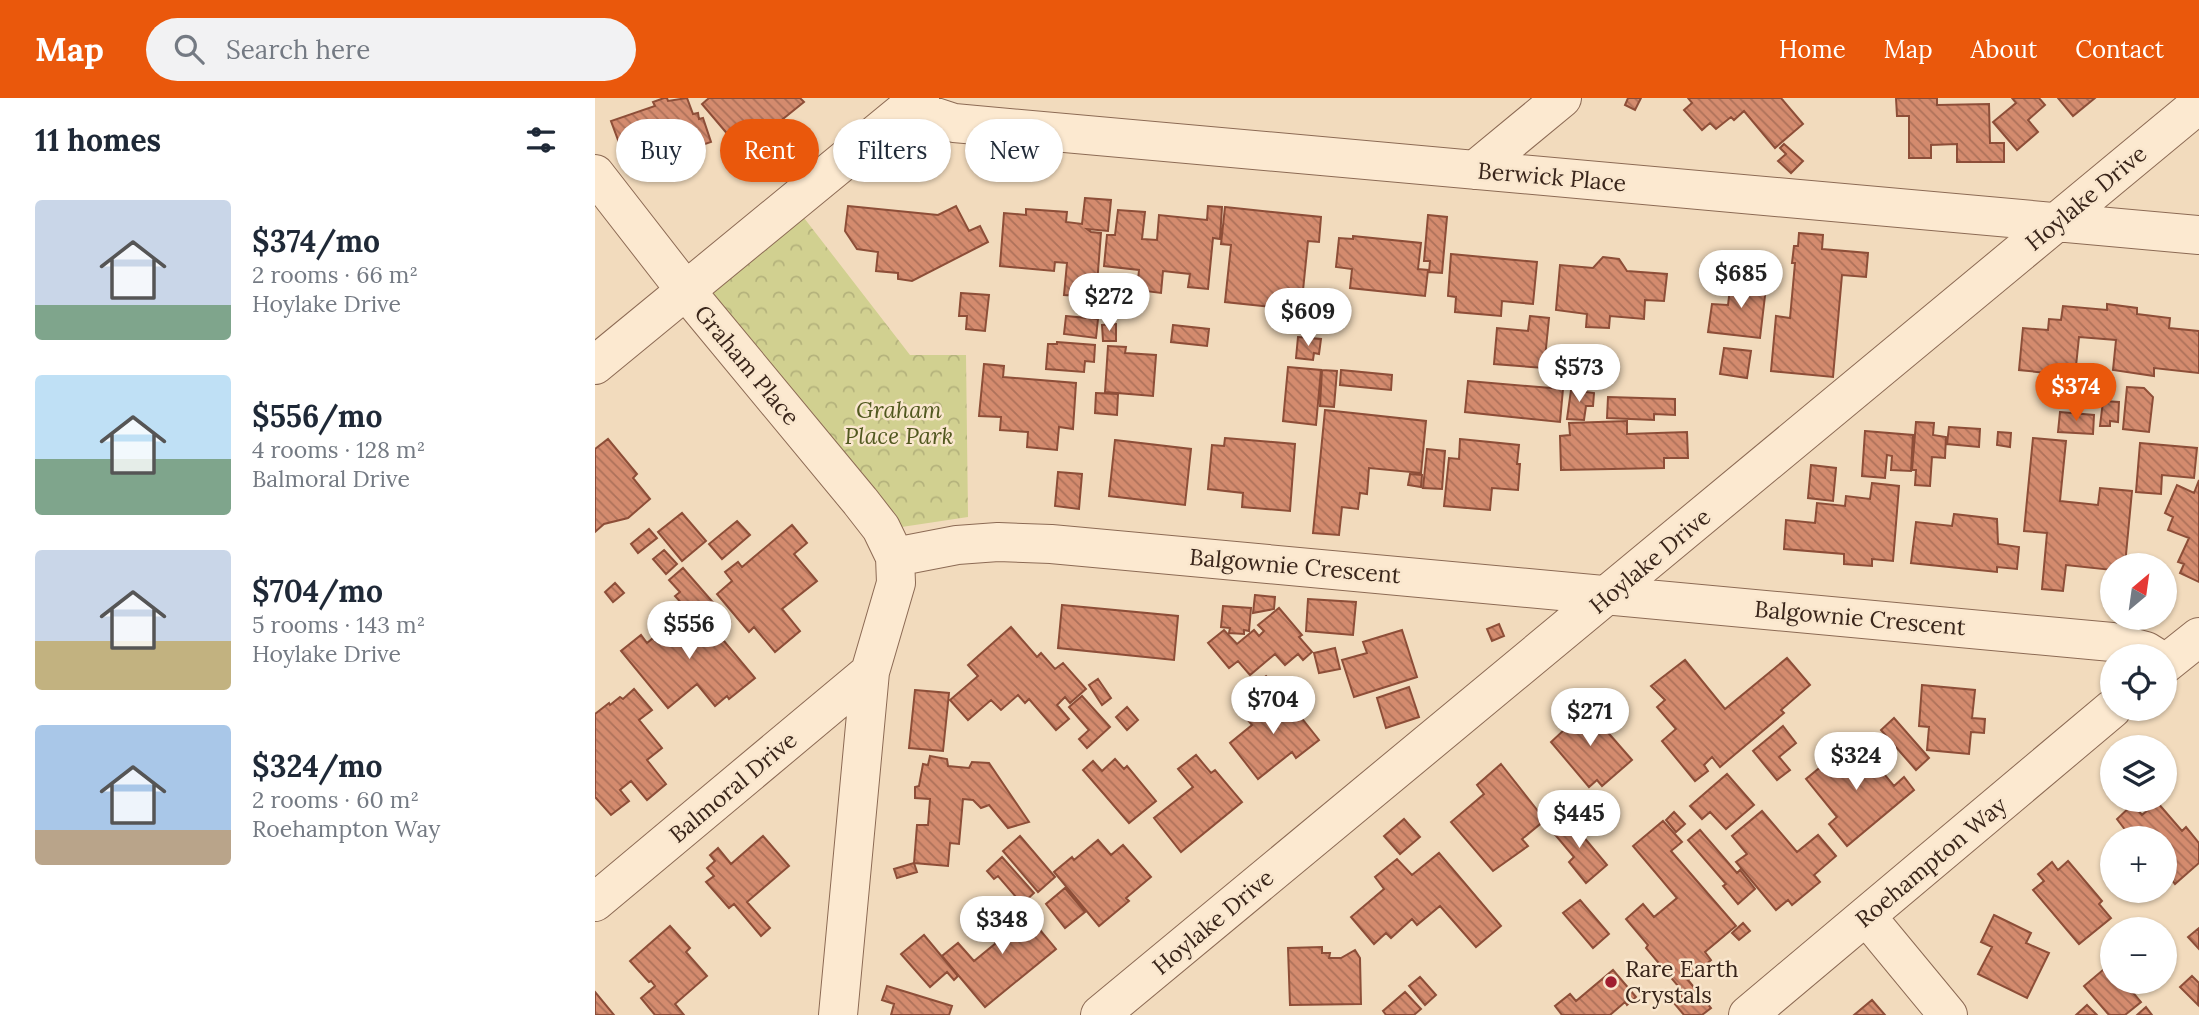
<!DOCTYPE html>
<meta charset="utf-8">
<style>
:root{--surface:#fff;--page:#f2f2f3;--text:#1f2937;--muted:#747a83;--accent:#ea580c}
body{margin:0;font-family:Lora,serif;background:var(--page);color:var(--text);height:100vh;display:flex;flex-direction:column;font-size:26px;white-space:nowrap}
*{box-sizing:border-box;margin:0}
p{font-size:23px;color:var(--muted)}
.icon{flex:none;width:38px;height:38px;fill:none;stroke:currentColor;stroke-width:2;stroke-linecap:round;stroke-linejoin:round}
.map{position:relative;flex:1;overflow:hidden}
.sheet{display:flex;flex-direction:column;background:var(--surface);width:595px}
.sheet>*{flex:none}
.hud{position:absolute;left:21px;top:21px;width:665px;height:63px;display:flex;gap:14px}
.needle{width:46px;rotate:29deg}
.tools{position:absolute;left:1505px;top:455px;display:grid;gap:14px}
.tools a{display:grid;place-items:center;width:77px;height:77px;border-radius:50%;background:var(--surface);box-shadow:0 2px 5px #0004;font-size:35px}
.price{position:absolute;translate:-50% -60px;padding:0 16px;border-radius:24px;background:#fff;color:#222;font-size:23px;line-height:46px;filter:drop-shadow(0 2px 4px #0008)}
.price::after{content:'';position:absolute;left:50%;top:42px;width:21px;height:16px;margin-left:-10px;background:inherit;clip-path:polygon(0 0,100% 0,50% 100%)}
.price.on{background:var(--accent);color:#fff}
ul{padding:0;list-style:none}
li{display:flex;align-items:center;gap:21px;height:175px;padding:0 35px}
li span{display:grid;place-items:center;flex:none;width:196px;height:140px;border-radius:7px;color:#555}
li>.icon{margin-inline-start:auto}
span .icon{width:84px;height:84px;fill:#fffc;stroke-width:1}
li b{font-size:30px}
h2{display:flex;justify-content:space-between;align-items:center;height:84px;padding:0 35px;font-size:30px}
.chip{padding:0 24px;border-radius:32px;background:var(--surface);box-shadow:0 2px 5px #0004;font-size:24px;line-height:63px}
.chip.on{background:var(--accent);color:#fff}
header{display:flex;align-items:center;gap:42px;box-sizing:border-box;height:98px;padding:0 35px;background:var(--accent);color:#fff}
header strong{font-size:33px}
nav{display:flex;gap:38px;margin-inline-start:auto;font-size:24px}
.search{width:490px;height:63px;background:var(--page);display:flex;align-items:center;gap:18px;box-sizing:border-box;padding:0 24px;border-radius:38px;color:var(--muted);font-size:26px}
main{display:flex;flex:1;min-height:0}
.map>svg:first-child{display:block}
.park{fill:url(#park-crowns)}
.building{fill:url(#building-back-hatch);stroke:#8d4e38;stroke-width:2}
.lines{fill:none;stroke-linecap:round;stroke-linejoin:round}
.minor-casing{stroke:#8c6a54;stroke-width:40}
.minor{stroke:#fce9d0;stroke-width:38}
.poi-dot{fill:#a01e30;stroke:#f9e6cd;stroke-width:2.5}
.labels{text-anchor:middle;stroke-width:5;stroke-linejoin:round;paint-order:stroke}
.street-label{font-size:23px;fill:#39251a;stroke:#f9e6cd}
.park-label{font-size:23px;font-style:italic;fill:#51581f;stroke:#f9e6cd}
.poi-label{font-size:23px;fill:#39251a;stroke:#f9e6cd;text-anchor:start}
</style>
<header>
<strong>Map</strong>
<div class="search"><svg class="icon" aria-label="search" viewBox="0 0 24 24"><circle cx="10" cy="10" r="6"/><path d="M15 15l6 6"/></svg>Search here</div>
<nav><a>Home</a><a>Map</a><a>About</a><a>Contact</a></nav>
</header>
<main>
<section class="sheet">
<h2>11 homes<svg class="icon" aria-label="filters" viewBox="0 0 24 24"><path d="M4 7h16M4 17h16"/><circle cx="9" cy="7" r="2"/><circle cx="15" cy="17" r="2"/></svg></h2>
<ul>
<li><span style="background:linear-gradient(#c9d6e8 75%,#7fa58c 0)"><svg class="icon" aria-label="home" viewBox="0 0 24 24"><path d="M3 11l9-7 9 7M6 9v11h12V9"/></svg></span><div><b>$374/mo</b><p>2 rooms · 66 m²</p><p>Hoylake Drive</p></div></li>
<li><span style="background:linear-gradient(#bfe0f5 60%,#7fa58c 0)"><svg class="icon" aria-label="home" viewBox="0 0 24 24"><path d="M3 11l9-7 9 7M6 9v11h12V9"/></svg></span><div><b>$556/mo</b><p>4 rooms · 128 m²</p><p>Balmoral Drive</p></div></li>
<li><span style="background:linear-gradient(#c9d6e8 65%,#c2b280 0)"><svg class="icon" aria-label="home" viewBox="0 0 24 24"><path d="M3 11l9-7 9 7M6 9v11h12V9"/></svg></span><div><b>$704/mo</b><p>5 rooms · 143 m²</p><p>Hoylake Drive</p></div></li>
<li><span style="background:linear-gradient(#a9c7e8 75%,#b9a48a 0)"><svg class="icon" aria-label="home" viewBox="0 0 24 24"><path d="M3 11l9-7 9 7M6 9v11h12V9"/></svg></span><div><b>$324/mo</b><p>2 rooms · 60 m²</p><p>Roehampton Way</p></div></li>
</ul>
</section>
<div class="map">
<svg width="1604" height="917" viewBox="0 0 1604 917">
<defs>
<pattern id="park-crowns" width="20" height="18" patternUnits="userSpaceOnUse" patternTransform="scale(1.75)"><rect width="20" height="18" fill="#d1d090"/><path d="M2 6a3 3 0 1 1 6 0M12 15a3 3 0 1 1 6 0" fill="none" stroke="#b4b27c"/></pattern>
<pattern id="building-back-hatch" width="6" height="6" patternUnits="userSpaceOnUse" patternTransform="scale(1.75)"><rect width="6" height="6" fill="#d48b6e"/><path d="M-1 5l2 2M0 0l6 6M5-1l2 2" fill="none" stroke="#ad715a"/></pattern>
</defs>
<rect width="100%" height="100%" fill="#f2dbbd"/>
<path class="park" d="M206,116l109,141h56l2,162 -73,11 -186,-233z"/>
<path class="building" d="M69,0h3l1,3 19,-3 6,16 5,-1 1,6 4,-1 8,24 -46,16 -1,-3 -36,12 -17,-46 44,-15 -2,-4z
M114,0h91l4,4 -57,46 -1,-2 -5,4 -39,-46z
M1033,0h13l-6,12 -10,-5z
M1093,0h93l22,26 -28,24 -31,-37 -10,9 -3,-3 -15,12 -6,-6 -8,7 -18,-20 8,-7z
M1301,0h41v7l52,-1 1,39h14v19h-47v-18l-26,1v13h-22v-42h-12z
M1417,0h27l6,7 -17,15 10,12 -21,18 -24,-28 23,-19z
M1463,0h37l-22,18z
M1189,46l19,17 -12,12 -13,-12 8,-7 -6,-6z
M490,100l26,2 -3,31 -21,-2 4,3 10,1 -5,64 -32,-2 3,-32 -12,-1 -1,9 -54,-5 4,-53 22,2v-6l41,3 -1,10 16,2z
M253,108l90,9 18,-9 13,25 11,-5 8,16 -76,39 -14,-2v-6l-22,-2 2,-19 -21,-3 -12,-18z
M613,108l14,1 -2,32 -7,-1 -5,51 -20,-2 2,-13 -27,-3 -2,22 -24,-3 2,-20 -35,-4 3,-31h8l3,-25 27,2 -3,27 15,1 2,-25 48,5z
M630,109l96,10 -2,25 -11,-1 -7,69 -76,-8 6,-57 -10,-1z
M833,117l19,2 -5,56 -13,-1 1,-11h-6z
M1204,135l24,2 -1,14 46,4 -2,24 -24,-2 -9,102 -62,-6 5,-55 14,2 5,-55h-3l2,-17h4z
M758,138l68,7 -3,26 10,1 -3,26 -75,-8 2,-19 -16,-2 3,-29 14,1z
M856,156l86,8 -4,42 -31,-3 -1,15 -46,-4 1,-15 -8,-1z
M1008,159l16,2 8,12 40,3 -3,27 -19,-1 -1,19 -34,-3 -1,12 -23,-1 1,-13 -31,-4 4,-45 33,3z
M1153,179l19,2 -7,59 -52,-6 4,-28 16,1 3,-25 17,2z
M366,195l28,2 -4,36 -19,-2 1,-13h-8z
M1512,206l30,4v6l33,4 -1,10 30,3v42l-45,-5v8l-41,-6 3,-30 -37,-3 -4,39 -56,-6 4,-42 25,2 1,-11 12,1 2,-14 44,4z
M471,218l32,3 -2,19 -32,-4z
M935,218l19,2 -5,50 -50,-4 3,-36 31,3z
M521,226v17h-13l-1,-16z
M578,227l36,4 -2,17 -36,-4z
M703,239l23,2 -2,15 -5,-1 -1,7 -17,-2z
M462,244l38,3 -1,17 -9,-1 -1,11 -38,-3 2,-25h9z
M513,248l18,1 -1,6 31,2 -3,41 -48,-4z
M1129,250l27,3 -4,27 -27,-4z
M389,266l20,2 -1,11 73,6 -3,46 -14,-2 -2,23 -30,-3 1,-15 -28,-2 1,-13 -22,-1z
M693,269l33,3 -5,55 -33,-4z
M727,272l15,1 -3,36 -14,-1z
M746,272l51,5 -1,15 -51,-5z
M873,283l95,8 -3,33 -95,-10z
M1532,289l17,1 9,9 -4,35 -26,-3z
M976,292l23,3 -1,13h-7l-2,14 -17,-1z
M501,295l22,1 -1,21 -22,-2z
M1013,299l67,2v16l-21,-1v6l-47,-2z
M1508,303l16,1 -1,20 -8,-1v5h-10z
M730,312l101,11 -5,52 -52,-5 -2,26 -7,-1 -2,16 -16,-2 -3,28 -26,-2z
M1465,314l34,3 -1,19 -35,-2z
M1032,323v13l60,-2 1,26h-24v10l-103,2 -1,-34 10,-1 -1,-12z
M1321,324l18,1 -1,12 13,2 -1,21 -13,-1 -2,29 -15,-1 1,-15h-4z
M1354,329l31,2 -1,18 -32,-3z
M1270,333l48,4 -2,36 -20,-1 1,-14 -5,-1 -2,23 -23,-2z
M1403,334l13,1 -1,14 -13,-2z
M630,340l70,6 -5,67 -48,-4 1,-14 -35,-4 4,-44 12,1z
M1438,340l33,3 -6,60 38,4 2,-17 32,3 -7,74h-13v5l-46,-5 -3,26 -21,-2 5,-56 -23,-2z
M13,341l29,35 -4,4 17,21 -22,19 -24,6 -9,8v-83z
M865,341l59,6 -2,19h3l-2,26 -26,-2 -2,22 -46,-4 5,-48 10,1z
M520,342l76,9 -6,56 -76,-9z
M1545,345l57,5 -3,30 -32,-3 -1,19 -25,-2z
M832,351l18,2 -3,38 -19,-1z
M1216,367l25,3 -3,33 -25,-3z
M463,374l24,2 -3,35 -24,-3z
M815,376l12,1 -1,12 -13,-2z
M1604,382v102l-19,-9 4,-9 -6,-2 11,-24 -21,-8 5,-13 -8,-4 12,-28 17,8z
M1277,385l27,3 -6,75 -21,-2v7l-28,-2v-10l-60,-5 2,-29 29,3 2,-20 28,3 1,-10 24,3z
M87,415l24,28 -24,20 -24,-29z
M1359,416l43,5 1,25 21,3 -2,22 -20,-2v5l-86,-9 5,-41 36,4z
M142,423l13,14 -28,24 -13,-15z
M197,427l15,18 -13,11 23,27 -35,28 18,22 -25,21 -21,-25 -5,5 -32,-38 15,-13 -7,-9 13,-10 4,5z
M54,431l8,9 -19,15 -7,-9z
M69,452l13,14 -11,10 -13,-15z
M88,470l47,54 -12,10 -26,-30 -7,5 -10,-11 5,-4 -11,-12z
M20,485l9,10 -11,9 -8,-10z
M660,497l20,2 -1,12 -21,4z
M713,501l48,3 -3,33 -47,-4z
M467,507l116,11 -4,44 -116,-12z
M628,508l28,2 -2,23 -5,-1v4l-15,-1 1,-5 -9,-1z
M684,510l23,27 -3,2 13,15 -9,8 -5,-6 -13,11 -10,-11 -25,21 -12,-14 -9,7 -21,-25 16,-13 13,14 17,-14 5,6 5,-5 -6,-6z
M103,512l57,68 -26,21 -2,-3 -12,10 -18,-22 -29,24 -47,-57 20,-16 6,8 36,-30 4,5z
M904,526l5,12 -12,5 -5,-12z
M416,529l26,30 4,-4 14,16 8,-6 23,26 -16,14 -5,-6 -8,8 12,14 -13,11 -27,-31 -4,4 -7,-8 -17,15 -10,-10 -23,20 -18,-20 28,-24 -10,-11z
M807,532l15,47 -63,20 -12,-37 25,-7 -4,-11z
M740,550l5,21 -21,4 -5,-20z
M1192,560l23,27 -29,25 3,3 -64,54 -8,-10 -8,8 4,6 -13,10 -33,-40 14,-12 -19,-22 8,-7 -14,-14 34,-26 40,49z
M671,578l13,14 -18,15 -12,-15z
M503,581l13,19 -9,7 -13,-20z
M1327,587l53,5 -3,28 13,1 -1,14 -13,-1 -2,22 -42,-4 2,-23 -10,-1z
M814,589l10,30 -33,11 -9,-30z
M39,591l18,21 -13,10 23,28 -15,12 19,24 -19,16 -16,-19 -11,9 9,11 -18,14 -16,-18v-83l14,-11 1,2 10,-8 3,2z
M320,592l34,3 -6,58 -34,-3z
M686,594l38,48 -23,18 -4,-6 -34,27 -28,-36 22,-18 -5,-6z
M487,598l28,31 -23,21 -8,-9 10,-9 -20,-23z
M988,606l49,56 -30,26 -5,-6 -8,7 -38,-45 13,-12 -5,-6z
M532,609l11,13 -11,10 -11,-13z
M1299,620l35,40 -13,12 -35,-40z
M1188,628l13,17 -17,14 11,13 -13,10 -24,-29z
M1252,647l11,12 7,-6 29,35 10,-9 10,13 -67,56 -18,-22 8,-7 -31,-38z
M601,657l15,18 4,-3 27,32 -61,50 -27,-34 39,-31 -15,-18z
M335,658l17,3 1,7 21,2 3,-6 17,1 40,59 -21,6 -19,-23 -8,3 -8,-8 -10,-1 -4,45 -9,-1 -2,23 -34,-3 3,-38h11l2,-26 -15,-1v-11l4,-1 4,-22 5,1z
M520,661l9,10 3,-3 29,35 -27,22 -46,-53 10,-9 9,10z
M906,666l44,56 -23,19 6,7 -35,25 -42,-49 33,-28 -7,-9z
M1132,676l27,31 -28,24 -16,-17 -8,7 -12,-13z
M1562,704l25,29 4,-4 13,16v20l-24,21 -10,-13v-13l2,-2 -2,-2v-16h-48l9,-7 -9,-12 16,-15 9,11z
M1167,713l35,41 21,-17 18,21 -22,19 6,7 -28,23 -4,-5 -12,10 -40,-48 11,-8 -15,-18z
M1079,714l11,12 -9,8 -10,-12z
M972,719l40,48 -21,18 -17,-21 5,-5 -23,-27z
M809,721l16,18 -20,17 -16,-18z
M1068,723l19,21 -11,9 65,75 -31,26 6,8 -23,20 23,28 -9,7h-18l-11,-13 11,-9 -38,-45 2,-3 -22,-26 17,-15 11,13 23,-19 -44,-52z
M1105,732l37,43 3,-3 15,19 -17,15 -15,-18 3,-2 -38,-44z
M168,738l26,30 -42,36 23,26 -9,8 -27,-32 -5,4 -23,-26 8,-6 -7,-8 8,-7 -5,-6 8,-7 13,16z
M425,738l35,41 -17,15 -35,-41z
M503,742l13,15 12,-10 28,32 -25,21 3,3 -30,25 -45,-54 18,-15 2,3z
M844,755l62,73 -25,21 -36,-41 -23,19 -5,-6 -21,19 -5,-5 -12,11 -23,-27 33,-28 -9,-12 22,-18 15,16z
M407,759l32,36 -12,11 -24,-28 -4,3 -7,-8z
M1473,763l34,40 -3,3 12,14 -32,26 -46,-54 11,-9 -6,-7 14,-12 6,8z
M319,765l3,9 -20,6 -3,-9z
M470,790l20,24 -20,16 -19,-24z
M985,802l29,34 -16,14 -30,-35z
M412,806l12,14 7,-5 30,36 -71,58 -43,-51 16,-13 16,18 22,-18 -13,-19z
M1399,817l37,18 -5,10 23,10 -22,45 -49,-24 14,-27 -11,-5z
M1148,825l7,8 -11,9 -7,-7z
M75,828l20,22 -4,4 21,24 -32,28 9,11h-29l-14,-17 14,-12 -4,-5 -2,1 -19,-21z
M1604,830v21l-11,-12z
M329,837l34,41 -4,4 -7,-8 -17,15 -29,-33z
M727,849v6h8l-1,5h12l14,-8 5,8 1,46 -71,1 -2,-57z
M1515,866l2,4v14h12l17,20 -16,13h-16l-25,-29z
M1018,872l23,27 -9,8 -2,-3 -15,13h-48l-7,-9 15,-12 6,7z
M1597,878l7,7 -1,22 -18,-18z
M825,879l16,18 -11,10 -16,-19z
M292,888l65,20 -3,9h-58l3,-11 -12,-4z
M0,894l19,23h-19z
M810,894l16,17 -7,6h-28l-3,-4z
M1277,902l13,15h-31z
M1492,907l10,10h-21z
M1551,909l6,8h-15z"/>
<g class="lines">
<g class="minor-casing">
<path id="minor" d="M313,10l46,15 1245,112
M880,72l87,-72
M0,76l91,117 174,210 21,27 14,29 1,26 -26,89 -32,343
M0,267l325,-267
M300,459l62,-12 41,-3 53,2 1061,98 34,9 8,5
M1570,566l34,-27
M0,804l275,-230
M1272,819l81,98
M505,917l1099,-911
M1153,917l364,-306"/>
</g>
<use href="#minor" class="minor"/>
</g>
<circle class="poi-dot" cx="1016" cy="884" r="7"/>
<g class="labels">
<g class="street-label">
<text transform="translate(957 79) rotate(5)" y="8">Berwick Place</text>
<text transform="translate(1491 100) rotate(-40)" y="8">Hoylake Drive</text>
<text transform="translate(152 267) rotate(50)" y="8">Graham Place</text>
<text transform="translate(1055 463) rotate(-40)" y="8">Hoylake Drive</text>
<text transform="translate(700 468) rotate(5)" y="8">Balgownie Crescent</text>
<text transform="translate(1265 520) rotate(5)" y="8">Balgownie Crescent</text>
<text transform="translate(138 689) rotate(-40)" y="8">Balmoral Drive</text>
<text transform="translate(1336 764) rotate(-40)" y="8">Roehampton Way</text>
<text transform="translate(618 824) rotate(-40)" y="8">Hoylake Drive</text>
</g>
<g class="park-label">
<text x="304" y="320">Graham<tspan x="304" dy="26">Place Park</tspan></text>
</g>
<g class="poi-label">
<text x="1030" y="879">Rare Earth<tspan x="1030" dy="26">Crystals</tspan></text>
</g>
</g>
</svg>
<div class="tools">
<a><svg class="needle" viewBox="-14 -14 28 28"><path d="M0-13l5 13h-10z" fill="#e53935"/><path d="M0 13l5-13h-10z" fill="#747a83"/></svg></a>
<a><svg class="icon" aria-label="locate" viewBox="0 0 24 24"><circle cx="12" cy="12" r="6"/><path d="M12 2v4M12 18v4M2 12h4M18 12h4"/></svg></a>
<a><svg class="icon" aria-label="layers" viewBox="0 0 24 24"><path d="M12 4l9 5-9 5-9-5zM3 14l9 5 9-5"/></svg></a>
<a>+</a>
<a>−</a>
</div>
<b class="price" style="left:1146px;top:212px">$685</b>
<b class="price" style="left:514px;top:235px">$272</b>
<b class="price" style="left:713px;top:250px">$609</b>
<b class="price" style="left:984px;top:306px">$573</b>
<b class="price on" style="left:1481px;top:325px">$374</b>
<b class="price" style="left:94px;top:563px">$556</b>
<b class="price" style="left:678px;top:638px">$704</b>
<b class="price" style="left:995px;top:650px">$271</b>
<b class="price" style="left:1261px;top:694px">$324</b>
<b class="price" style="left:984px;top:752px">$445</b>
<b class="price" style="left:407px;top:858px">$348</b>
<div class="hud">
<a class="chip">Buy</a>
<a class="chip on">Rent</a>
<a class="chip">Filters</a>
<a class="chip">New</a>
</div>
</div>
</main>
